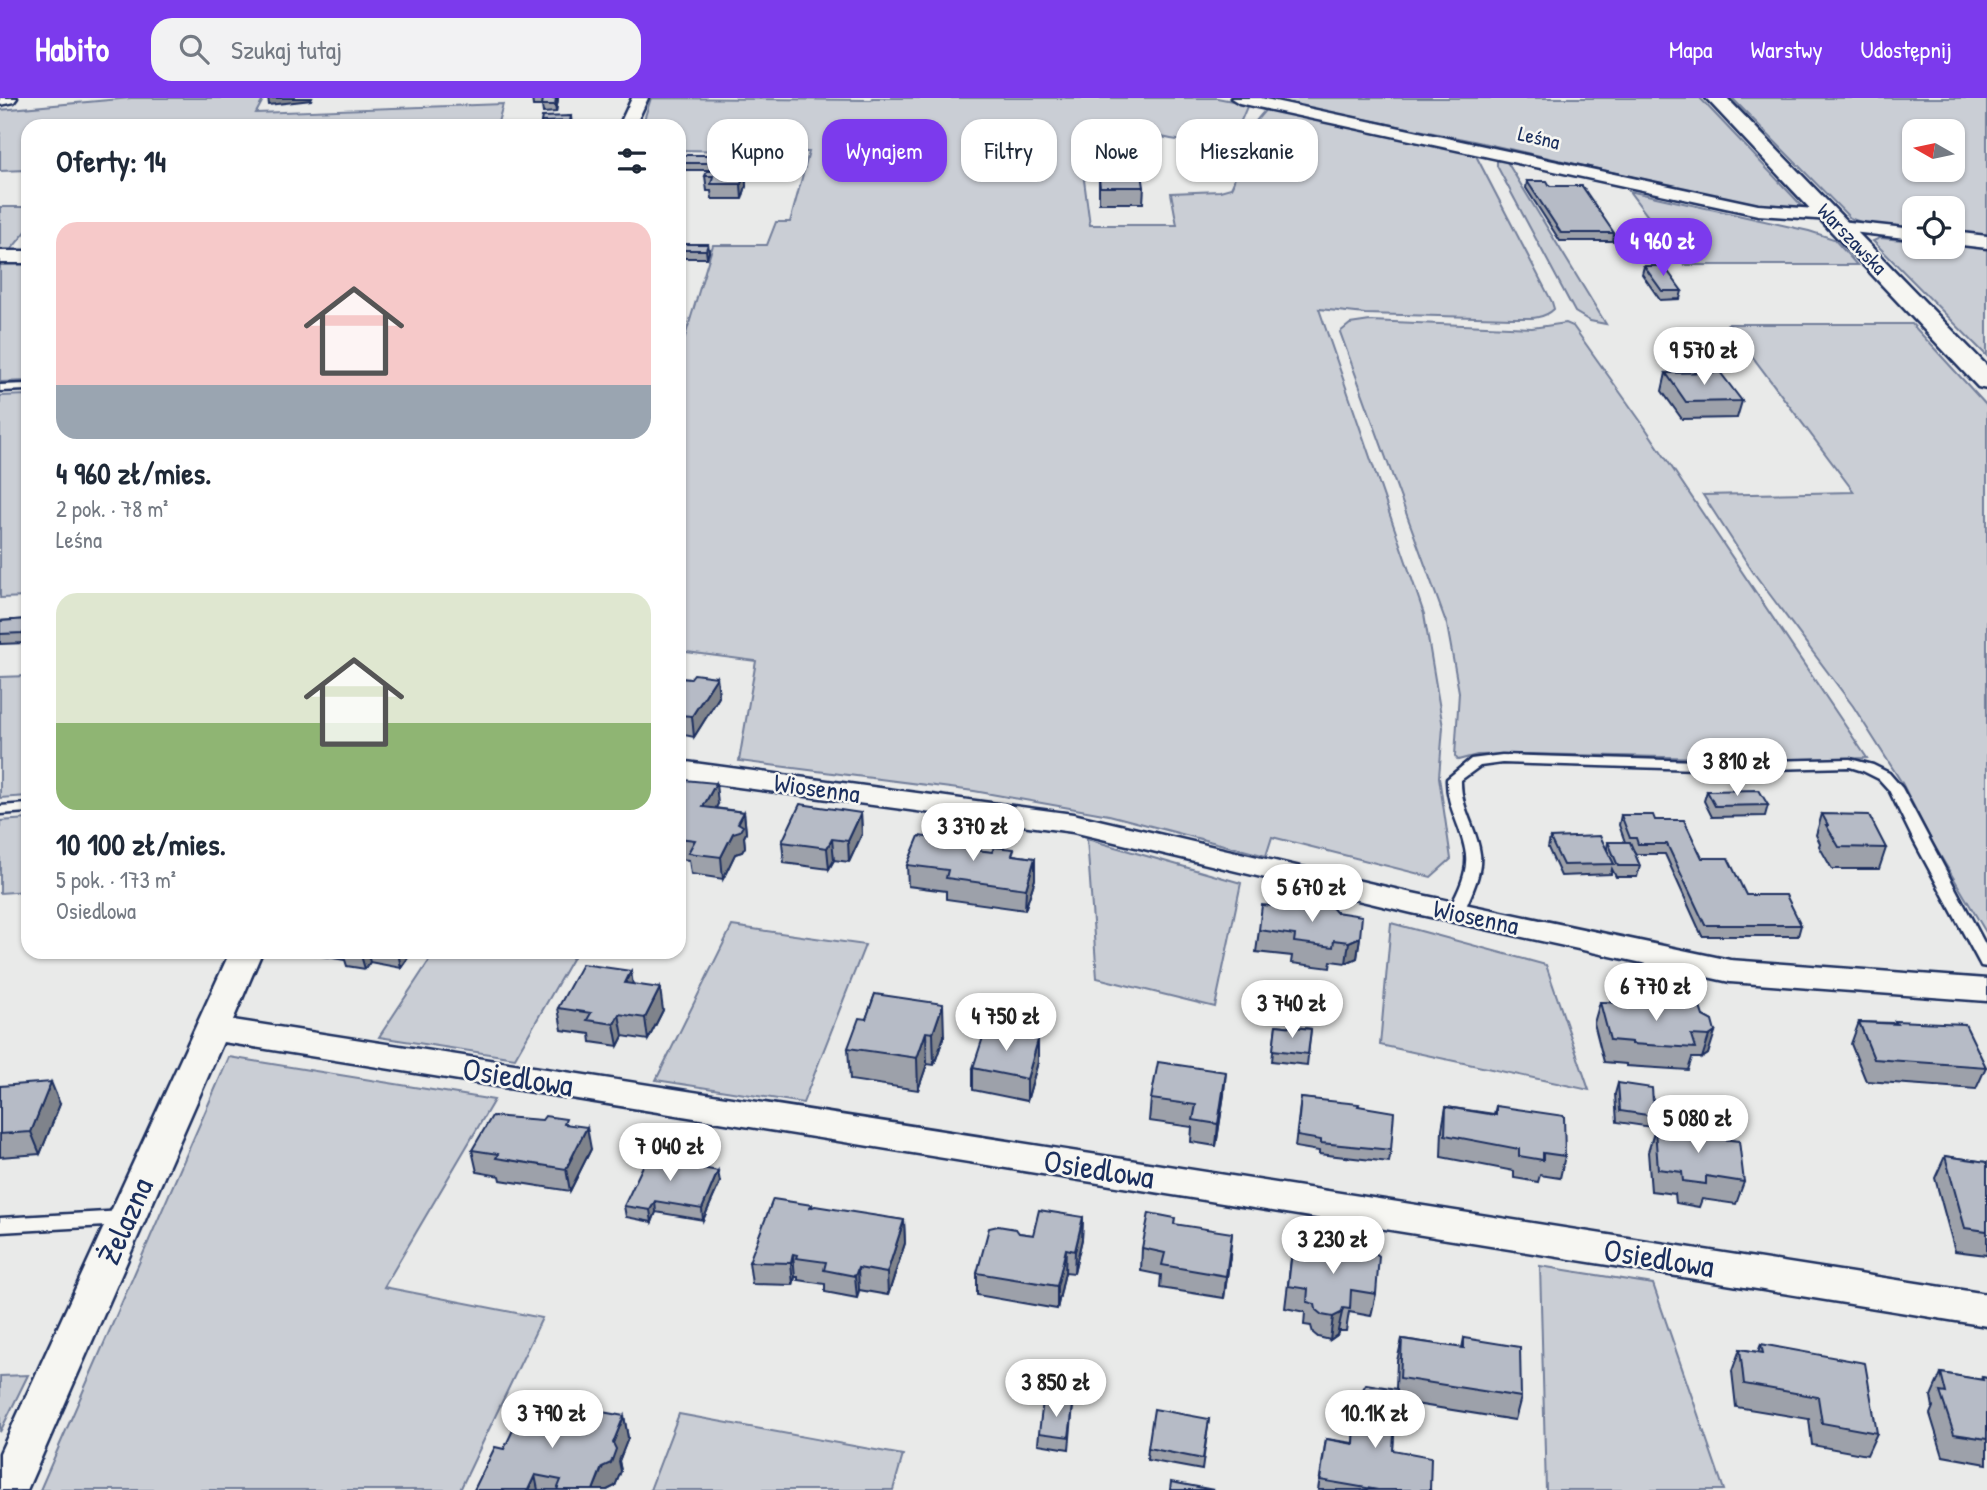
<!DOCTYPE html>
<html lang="pl">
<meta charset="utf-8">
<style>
:root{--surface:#fff;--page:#f2f2f3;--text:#1f2937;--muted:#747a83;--accent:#7c3aed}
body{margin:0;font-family:"Patrick Hand",sans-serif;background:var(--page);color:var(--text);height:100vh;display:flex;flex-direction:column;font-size:26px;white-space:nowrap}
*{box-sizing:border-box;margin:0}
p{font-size:23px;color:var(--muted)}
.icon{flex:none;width:38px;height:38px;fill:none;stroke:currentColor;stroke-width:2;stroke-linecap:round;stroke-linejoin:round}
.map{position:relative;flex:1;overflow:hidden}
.drawer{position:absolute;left:21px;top:21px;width:665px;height:840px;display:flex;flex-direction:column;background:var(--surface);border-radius:21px;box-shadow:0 2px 5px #0004}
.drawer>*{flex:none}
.banner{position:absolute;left:707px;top:21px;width:665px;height:63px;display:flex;gap:14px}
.needle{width:46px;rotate:279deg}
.buttons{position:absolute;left:1902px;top:21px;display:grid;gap:14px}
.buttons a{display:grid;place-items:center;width:63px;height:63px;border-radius:14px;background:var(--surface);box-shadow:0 2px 5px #0004;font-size:35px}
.price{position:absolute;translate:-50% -60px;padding:0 16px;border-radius:24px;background:#fff;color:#222;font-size:23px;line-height:46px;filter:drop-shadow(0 2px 4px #0008)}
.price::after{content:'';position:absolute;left:50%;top:42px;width:21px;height:16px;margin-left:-10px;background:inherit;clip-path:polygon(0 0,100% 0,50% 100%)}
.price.active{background:var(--accent);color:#fff}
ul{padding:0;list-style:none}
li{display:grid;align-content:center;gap:14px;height:371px;padding:0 35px}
li span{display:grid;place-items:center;height:217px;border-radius:21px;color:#555}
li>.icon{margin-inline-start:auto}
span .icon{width:126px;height:126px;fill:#fffc;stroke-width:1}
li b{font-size:30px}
h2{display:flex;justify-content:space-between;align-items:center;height:84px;padding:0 35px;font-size:30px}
.tag{padding:0 24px;border-radius:21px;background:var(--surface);box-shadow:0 2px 5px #0004;font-size:24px;line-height:63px}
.tag.active{background:var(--accent);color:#fff}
header{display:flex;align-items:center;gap:42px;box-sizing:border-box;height:98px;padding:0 35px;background:var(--accent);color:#fff}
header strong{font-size:33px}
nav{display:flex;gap:38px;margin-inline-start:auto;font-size:24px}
.search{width:490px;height:63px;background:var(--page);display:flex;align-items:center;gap:18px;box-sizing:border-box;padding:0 24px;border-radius:21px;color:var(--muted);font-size:26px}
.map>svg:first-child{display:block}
.green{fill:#caced5;stroke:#727e9a;stroke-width:2;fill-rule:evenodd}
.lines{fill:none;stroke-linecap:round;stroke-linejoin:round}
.service-casing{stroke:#1b2f5e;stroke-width:5}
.minor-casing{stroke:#1b2f5e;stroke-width:5}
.tertiary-casing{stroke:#1b2f5e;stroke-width:5}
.service{fill:#f6f6f2;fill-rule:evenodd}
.minor{fill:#f6f6f2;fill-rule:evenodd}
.tertiary{fill:#f6f6f2;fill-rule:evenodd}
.wall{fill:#9da1aa;stroke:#1b2f5e;stroke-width:2}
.shaded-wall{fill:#7f838b;stroke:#1b2f5e;stroke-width:2}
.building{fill:#b6bbc6;stroke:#1b2f5e;stroke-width:2}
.labels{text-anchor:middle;stroke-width:5;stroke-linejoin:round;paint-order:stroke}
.far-street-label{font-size:21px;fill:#1b2f5e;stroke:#f6f6f2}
.street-label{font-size:26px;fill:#1b2f5e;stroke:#f6f6f2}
.near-street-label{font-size:32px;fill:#1b2f5e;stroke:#f6f6f2}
</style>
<header>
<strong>Habito</strong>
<div class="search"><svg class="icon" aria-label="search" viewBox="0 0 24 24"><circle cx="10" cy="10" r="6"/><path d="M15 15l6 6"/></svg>Szukaj tutaj</div>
<nav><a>Mapa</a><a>Warstwy</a><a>Udostępnij</a></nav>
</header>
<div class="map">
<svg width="1987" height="1392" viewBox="0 0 1987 1392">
<rect width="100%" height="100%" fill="#e9eae9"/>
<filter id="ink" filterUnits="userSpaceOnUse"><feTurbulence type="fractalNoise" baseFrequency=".0143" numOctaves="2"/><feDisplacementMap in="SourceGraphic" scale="14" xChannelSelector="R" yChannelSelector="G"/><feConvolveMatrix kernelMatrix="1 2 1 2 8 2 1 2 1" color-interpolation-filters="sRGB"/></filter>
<g filter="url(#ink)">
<path class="green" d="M131,0h133l-8,15 247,-9 -6,22h-469v44l-28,1v-61z
M651,0l220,2 1,-2h345l31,6c-4,9 -8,23 -15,29 -18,15 -55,8 -76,3 -9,-3 -22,-7 -32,-4 -11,3 -13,12 -21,16l-24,2 10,75h87l-6,-32 49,-2 11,-3c6,-9 3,-17 5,-27 4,-22 17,-37 31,-53l206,42 79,152 2,7c-11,11 -27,9 -42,9l-147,-4 -46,-5 105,305 19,113 -4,50 12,82 -20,18 -159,-40 -6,19 -157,-41 -135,-24 -235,-30 17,-100 -77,-10v-310l5,-1 29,-95h54l9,-23h14l19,-70 -130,-2v-24h-37z
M1259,0h441l103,109 -32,1 -293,-66z
M1732,0h255v139l-34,-3v-26h-39v22l-46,-5 -18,-7zM1914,33h39v39h-39z
M1504,59l102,167 -16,-3 -15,-9 -78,-146v-8z
M1629,93l180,40 25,8 23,26h-173z
M0,109h28v22l-18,22h-10z
M1880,140l34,3v6l39,-2 34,3v108l-114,-115z
M28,163v120l-28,1v-120z
M1370,223l162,7 34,-5 7,3 71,100 223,332 -67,2 -272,-6 -51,1 -19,5 -3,-4 4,-64 -12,-67 -107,-293 10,-8z
M1728,226h184l75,82v528l-55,-92 -30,-59 -49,-77 -100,-134 -50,-77 151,-3z
M28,297v202l-28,1v-202z
M28,578v120l-28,2v-121z
M28,721v72l-28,2v-72z
M1087,741l154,44 -26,124 -118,-29z
M1391,825l155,42 43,125 -209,-45z
M732,828l133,19 -62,158 -147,-23z
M435,854h141l-61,106 -136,-21z
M229,959l265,43 -110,187 158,31 -82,172h-420z
M1540,1168l113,18 71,206h-178z
M28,1277l-28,57v-56z
M679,1316l224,41 -10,35h-243z"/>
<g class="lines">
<g class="service-casing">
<path id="service" d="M28,286v6l-28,1v-6z
M1502,657l229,7 119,-3 23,6 16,8 13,15 85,160v19l-6,-1 -2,-4 -65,-121 -25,-51 -10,-11 -16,-8 -13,-4 -119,3 -229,-7 -22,3 -19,14c-1,28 16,48 19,74 2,16 -6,34 -12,48 -3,7 -5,14 -13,16l-5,-2 -3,-3c9,-17 21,-38 19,-58 -3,-27 -20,-48 -19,-76l24,-20z
M28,706v8l-28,2v-8z
M124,1113l6,2 3,5 -3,5 -6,2 -124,7v-14z"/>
</g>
<g class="minor-casing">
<path id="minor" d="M632,0h16l-13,28h-16z
M1231,0h30l497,107 72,5 9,5 -9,5 -72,-5 -519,-112z
M1840,123l74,8v10l-80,-9 -3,-4 3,-4z
M1953,134l34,4v12l-34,-4z
M0,153h28v12h-28z
M679,663l394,53 339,79 318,67 257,19v22l-257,-19 -318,-69 -339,-81 -394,-53z
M230,854h32l-29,68 1754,274v32l-1764,-284 -196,448h-27v-37z"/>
</g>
<g class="tertiary-casing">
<path id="tertiary" d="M0,0h17l-3,4 -14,3z
M1706,0h21l260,268v23l-9,-2z"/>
</g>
<use href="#service" class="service"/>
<use href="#minor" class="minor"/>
<use href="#tertiary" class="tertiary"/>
</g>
<path class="wall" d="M532,0h26l-2,14 -13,1 -1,-7h-9z
M571,18l1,10h-31v-4z
M1198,40l21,12 -1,8h-18l-2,-13z
M1119,41l19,19v7h-17l-2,-18z
M679,57h50l1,8 -3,7 6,1h12l1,15 -4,13h-30l-1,-8h-4l-2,-15 15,-6h-41z
M1113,75l31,14 -1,16h-44v-25h13z
M1527,83l23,5 64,47 -1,8h-53l-34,-53z
M679,146h29l1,8 -2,6h-28z
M1644,168l38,25 -2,8 -20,1 -18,-26z
M1666,275l76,28 -5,17 -55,1 -20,-28z
M28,521v21l-2,3 -26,1v-23z
M717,579l2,20 -25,40 -15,-3v-56l11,1z
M679,691l39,15 -3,4 29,4 2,21 -2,4 1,10 -3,5 -7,2 -12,25 -32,-5 -2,-14 -10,-1z
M1707,693l61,14 -3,11 -53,1 -8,-16z
M861,715l1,21 -13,28 -15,-2 -5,9 -45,-6 -2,-21z
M1822,716l64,34 -7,21h-47l-13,-23 1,-3 -4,-8z
M1621,717l34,5 91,75 55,30 -3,11h-96l-37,-82h-29l-4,-6 8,18 -3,11h-21l-4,-8 -1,5 -50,2 -13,-28 2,-10 57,11 1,-7h17l-6,-17z
M961,744v6l74,10v21l-10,31 -79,-11v-8l-38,-5 -1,-21z
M1336,814l24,25 -3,21 -11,5 -15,-2 -1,7 -39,-5 1,-7 -36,-4 3,-22z
M315,854h97l-11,16 -31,-6 -5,7 -18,-3 -2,-6 -29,-5z
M633,886l30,26 -15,30 -25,-4 -5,10 -27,-4 -1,-8 -28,-4 -4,-22z
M875,896l69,42 -10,29 -7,-1 -9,26 -68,-10 -2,-32 18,-29z
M1621,902l82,16 9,5 -4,33 -6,4h-10l-4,12 -62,-4v-2l-22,-2 -10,-39 6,-21 20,1z
M1895,923l91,46 -10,22 -110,-8 -15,-37 8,-22 35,1z
M1276,927l35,4 -4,36 -35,-4z
M1015,938l23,26 -11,39 -54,-11v-22z
M1618,985l36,33 -3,11 -34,-5 -2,-28z
M0,988l60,18 -20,50 -40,3z
M1224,996l-8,52 -25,-4 1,-15 -43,-6 2,-22z
M1301,1000l58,8 32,44 -2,12 -70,-8v-3l-24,-4z
M1496,1008l69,50 -5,22 -20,-3 -2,7 -24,-4v-7l-73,-14 1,-28 4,-22 48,7z
M1677,1025l28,14 39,45 -8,22 -34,-5 -3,8 -23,-4 -1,-9 -24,-3 -3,-39 7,-23 19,3z
M567,1026l24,25 -21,42 -69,-11 -1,-4 -23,-4 -5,-22z
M1945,1058l42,6v93l-32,-4 -20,-73z
M676,1065l44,19 -17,38 -47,-8 -4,10 -26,-5 -2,-11z
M812,1107v2l92,13 1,23 -17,52 -29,-5 -2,8 -32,-6v-8l-27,-4v-3h-3l-2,8 -41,-1 -3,-22z
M1083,1119l-1,22 -8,34 -9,-1 -8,37 -80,-14v-22l42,-40 14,2z
M1174,1126l56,32 -6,42 -64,-10 1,-13 -20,-4 1,-23z
M1293,1145l83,51 -5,22 -22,-4 -3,19h-7l-2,4 -7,5 -12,-3 -5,-4 -2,-7 -7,-1 1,-13 -20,-4z
M1464,1240l57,59 -6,23 -119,-19 -3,49 37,40h-112l8,-51 27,4 1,-31 2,-11 40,-12 1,-28 5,-22 60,9z
M1761,1246l116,89 -10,22 -55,-10 -3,-26 -73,-12 -4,-36 8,-22 18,3z
M1941,1275l40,7 1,-3 5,1v86l-44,-8 -13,-42 3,-7 -2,-11z
M563,1306l3,14 20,4 38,-6 4,22 -9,23 2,10 -6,15 -8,4h-133l30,-41z
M1073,1307l-4,44 -31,-5 1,-11z
M1209,1321l-7,51 -55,-10 1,-12z"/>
<path class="shaded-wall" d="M268,0h44l-1,2 -42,5z
M556,0h2v2l-2,12 -1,-7z
M729,57l1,8 -3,7v-7z
M745,73l1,15 -4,13 -1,-15z
M708,146l1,8 -2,6 -1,-8z
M28,526v16l-2,3 -3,-10z
M717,579l2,20 -25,40 -2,-21z
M716,685l2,21 -13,23 -2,-20z
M744,714l2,21 -2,4 1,10 -3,5 -7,2 -12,25 -2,-22z
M861,715l1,21 -13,28 -1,-21z
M832,741l2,21 -5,9 -2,-21z
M1035,760v21l-10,31 1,-21z
M1360,839l-3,21 -11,5 3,-21z
M360,854h7l3,10 -5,7z
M398,854h14l-11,16z
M631,873l3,22 -9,-10z
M660,890l3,22 -15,30 -3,-22z
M943,906l1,32 -10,29 -1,-32z
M619,916l4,22 -5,10 -4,-22z
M926,934l1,32 -9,26 -1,-32z
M1715,934l-7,22 -6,4 7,-22z
M1038,942v22l-11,39v-22z
M1226,974l-2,22 -8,52 2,-22z
M51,984l9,22 -20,50 -9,-22z
M587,1029l4,22 -21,42 -4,-22z
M675,1055l1,11 -6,-2z
M718,1073l2,11 -17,38 -1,-11z
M655,1103l1,11 -4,10 -2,-12z
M1083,1119l-1,22 -8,34 1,-22z
M904,1122l1,23 -17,52 -1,-22z
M1232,1135l-2,23 -6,42 2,-22z
M1066,1151l-1,23 -8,37v-23z
M793,1156l2,23 -2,8 -2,-22z
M858,1170l1,22 -2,8 -2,-22z
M1343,1210l-6,27 -7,5 3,-23z
M563,1306l5,23 -10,-11z
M624,1318l4,22 -9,23 2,10 -6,15 -8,4h-14z
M535,1377l3,15h-10z"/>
<path class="building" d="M532,0h24l-1,7h-13l1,-6h-11z
M571,18l-1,5 -29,1 1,-5z
M1198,40h18l3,12h-18z
M1119,41h17l2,19h-17z
M679,57h50l-2,8h-48z
M720,72h13v1h-14z
M707,73h38l-4,13h-30l2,-8h-8z
M1113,75l29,1 2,13h-44l-1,-9h14z
M1527,83h20l3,5h32l32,47h-53z
M679,146h29l-2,6h-27z
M1644,168h20l18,25h-20z
M1720,274l22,29 -56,1 -20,-29z
M28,521v5l-5,9 -23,1v-13z
M694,576l23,3 -25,39 -13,-1v-37l11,1z
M684,682l32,3 -13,24 41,5 -6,11 5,3 -3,5 -7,2 -12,24 -33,-4 7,-13 -16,-2v-49z
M1759,692l9,15 -53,1 -8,-15z
M800,706l61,9 -13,28 -16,-2 -5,9 -45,-6z
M1822,716l47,1 17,33 -47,-1 -13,-22h2z
M1621,717h32l2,5h29l18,38h26l18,37h40l15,30h-96l-38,-81h-29l-2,-6h-6z
M919,738l42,6 -2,6 33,4 2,-5 20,2 -2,6 23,3 -9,31 -80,-11 2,-8 -41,-5z
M1600,738l14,28 -51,1 -13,-27z
M1608,744h22l10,24h-22z
M1322,806l8,1 6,7 26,4 -2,21 -11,5 -15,-2 -1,7 -39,-5 1,-7 -36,-5 3,-25 52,4z
M582,866l49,7 -6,12 35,5 -15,30 -26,-4 -5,10 -27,-4 4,-7 -33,-5z
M875,896l68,10 -10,29 -7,-1 -9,26 -69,-10 11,-30 7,1z
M1621,902l78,4 4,12 9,5 3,11 -6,4 -18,-1 4,13 -63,-4v-2l-22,-2 -10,-38 21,1z
M1895,923l70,3 21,43 -112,-8 -15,-37 38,2z
M1276,927l35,4 -3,25 -35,-4z
M986,930l29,3 -2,5 25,4 -11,39 -54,-11z
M1158,964l68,10 -8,52 -25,-4 3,-15 -45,-6z
M51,984l-20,50 -31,2v-48z
M1618,985l34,5 2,28 -34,-5z
M1301,1000l58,6 -1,2 36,6 -3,38 -70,-7v-3l-24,-4z
M1496,1008l68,10 1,40 -22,-3v7l-24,-4v-7l-74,-14 1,-28 50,8z
M492,1018l50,4 3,-4 21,3 -2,5 23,3 -21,42 -70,-11 2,-4 -26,-4z
M1677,1025l27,4 1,10 34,4 5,41 -38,-6v8l-23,-3 -1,-9 -24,-3 -3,-40 23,4z
M651,1051l24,4 -5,9 48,9 -16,38 -47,-8 -5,9 -26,-4z
M1945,1058l42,6v69l-22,-3z
M773,1101l39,6 -2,3 5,-2 89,14 -17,53 -29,-5 -3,8 -31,-6 2,-8 -30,-4 1,-3 -4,-1 -2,9 -42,-1z
M1039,1112l44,7 -8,34 -9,-2 -9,37 -80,-13 12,-45 9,-2 18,3 3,4 14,2z
M1149,1115l26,5 -1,6 58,9 -6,43 -64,-11 3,-12 -23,-5z
M1293,1145l58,9 8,-5 10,1 10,8 -3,38 -25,-4 -1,19 -7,-1 -2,5 -8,4 -11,-2 -6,-5 -1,-6 -8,-2 1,-13 -20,-3z
M1464,1240l56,9 1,50 -121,-19 2,-39 62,9z
M1761,1246l104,19 12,70 -55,-10 -4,-26 -74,-13 -4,-35 23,4z
M1941,1275l42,7 -1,-3 5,1v61l-33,-5 -14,-42 6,1z
M1366,1286l31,5 -4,61 38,7 -1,33h-52l-58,-10 6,-41 28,5 2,-43z
M528,1300l35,6 -5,12 28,6 5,-12 33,6 -11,27 3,6 -5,14 -9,4 -9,23h-36l4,-10 -26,-5 -7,15h-54l21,-43 9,2z
M1043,1303l30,4 -4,32 -30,-4z
M1154,1311l55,10 -6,40 -55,-11z
M1171,1384l43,8h-44z"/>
</g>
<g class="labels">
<g class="far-street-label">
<text transform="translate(1539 40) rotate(13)" y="7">Leśna</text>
<text transform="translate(1852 141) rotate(46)" y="7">Warszawska</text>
</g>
<g class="street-label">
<text transform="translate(817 690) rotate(8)" y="9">Wiosenna</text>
<text transform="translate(1476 819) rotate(12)" y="9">Wiosenna</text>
</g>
<g class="near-street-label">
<text transform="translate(518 979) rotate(9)" y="11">Osiedlowa</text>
<text transform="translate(1099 1071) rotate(9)" y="11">Osiedlowa</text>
<text transform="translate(125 1123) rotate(-66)" y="11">Żelazna</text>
<text transform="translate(1659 1160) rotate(9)" y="11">Osiedlowa</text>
</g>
</g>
</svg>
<div class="buttons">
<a><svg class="needle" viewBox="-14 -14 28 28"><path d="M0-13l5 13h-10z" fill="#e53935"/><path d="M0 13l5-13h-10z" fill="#747a83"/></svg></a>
<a><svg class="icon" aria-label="locate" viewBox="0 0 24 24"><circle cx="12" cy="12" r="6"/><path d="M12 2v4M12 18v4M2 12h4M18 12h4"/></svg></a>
</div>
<b class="price active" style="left:1663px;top:180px">4 960 zł</b>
<b class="price" style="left:1704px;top:289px">9 570 zł</b>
<b class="price" style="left:1737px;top:700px">3 810 zł</b>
<b class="price" style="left:973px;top:765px">3 370 zł</b>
<b class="price" style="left:1312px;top:826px">5 670 zł</b>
<b class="price" style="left:1656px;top:925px">6 770 zł</b>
<b class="price" style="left:1292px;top:942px">3 740 zł</b>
<b class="price" style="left:1006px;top:955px">4 750 zł</b>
<b class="price" style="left:1698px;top:1057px">5 080 zł</b>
<b class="price" style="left:670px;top:1085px">7 040 zł</b>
<b class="price" style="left:1333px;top:1178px">3 230 zł</b>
<b class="price" style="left:1056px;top:1321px">3 850 zł</b>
<b class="price" style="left:552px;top:1352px">3 790 zł</b>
<b class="price" style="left:1375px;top:1352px">10.1K zł</b>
<div class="banner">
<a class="tag">Kupno</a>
<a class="tag active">Wynajem</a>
<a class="tag">Filtry</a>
<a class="tag">Nowe</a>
<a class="tag">Mieszkanie</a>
</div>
<section class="drawer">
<h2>Oferty: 14<svg class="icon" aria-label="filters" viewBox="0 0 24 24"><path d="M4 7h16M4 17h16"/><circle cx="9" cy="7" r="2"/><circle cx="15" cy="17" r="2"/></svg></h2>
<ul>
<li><span style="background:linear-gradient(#f6c9c9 75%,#9aa5b1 0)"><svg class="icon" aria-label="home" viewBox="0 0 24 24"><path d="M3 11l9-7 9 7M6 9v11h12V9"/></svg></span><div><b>4 960 zł/mies.</b><p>2 pok. · 78 m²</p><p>Leśna</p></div></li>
<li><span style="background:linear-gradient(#dfe7d0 60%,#8fb573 0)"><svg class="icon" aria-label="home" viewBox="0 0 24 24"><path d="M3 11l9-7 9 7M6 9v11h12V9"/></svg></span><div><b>10 100 zł/mies.</b><p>5 pok. · 173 m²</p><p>Osiedlowa</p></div></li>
</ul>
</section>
</div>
